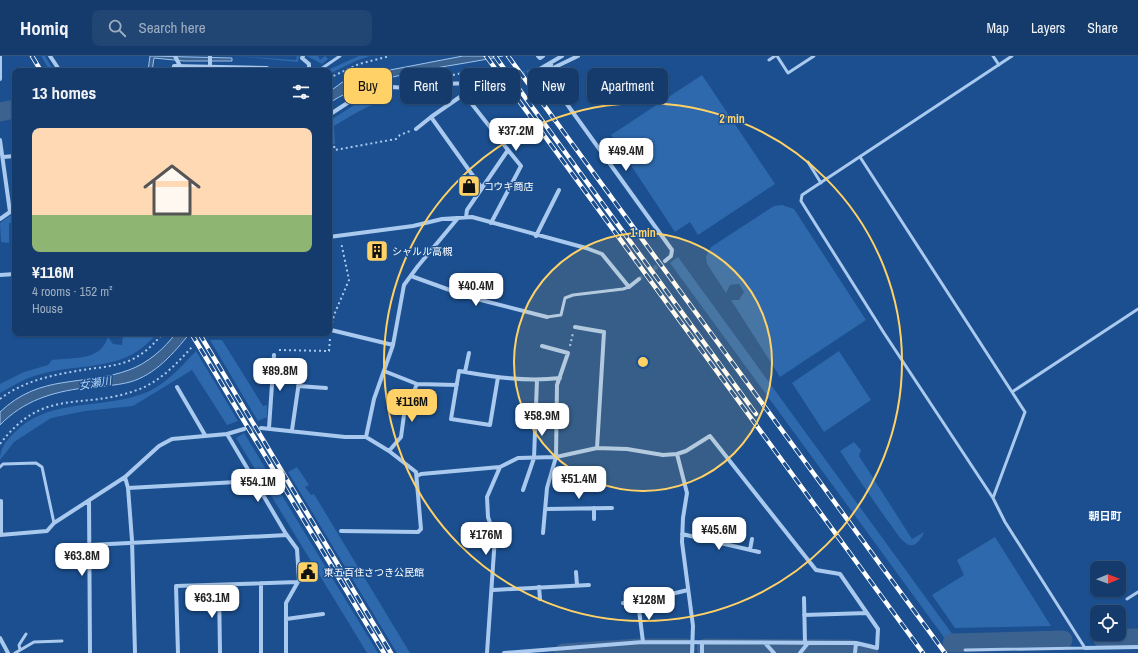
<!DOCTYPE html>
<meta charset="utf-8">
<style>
:root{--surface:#143b6b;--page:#214673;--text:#f1f3f6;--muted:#9dadc1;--line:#33557e;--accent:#ffd166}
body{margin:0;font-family:"Archivo Narrow","Noto Sans JP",sans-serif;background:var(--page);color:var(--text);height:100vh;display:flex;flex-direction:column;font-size:15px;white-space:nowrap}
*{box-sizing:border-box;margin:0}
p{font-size:13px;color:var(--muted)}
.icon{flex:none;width:22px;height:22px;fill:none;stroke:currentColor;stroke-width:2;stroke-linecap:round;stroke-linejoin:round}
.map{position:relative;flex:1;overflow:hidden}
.panel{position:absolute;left:12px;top:12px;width:320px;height:268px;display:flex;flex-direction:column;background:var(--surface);border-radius:8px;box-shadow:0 1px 3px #0004,0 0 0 1px var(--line)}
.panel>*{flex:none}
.top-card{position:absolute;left:344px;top:12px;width:380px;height:36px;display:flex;gap:8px}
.needle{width:26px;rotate:89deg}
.fabs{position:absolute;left:1090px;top:505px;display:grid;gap:8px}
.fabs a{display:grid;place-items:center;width:36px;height:36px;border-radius:8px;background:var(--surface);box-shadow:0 1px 3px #0004,0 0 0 1px var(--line);font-size:20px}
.price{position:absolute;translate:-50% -34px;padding:0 9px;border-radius:8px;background:#fff;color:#222;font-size:13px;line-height:26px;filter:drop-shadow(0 1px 2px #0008)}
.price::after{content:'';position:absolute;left:50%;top:24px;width:12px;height:9px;margin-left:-6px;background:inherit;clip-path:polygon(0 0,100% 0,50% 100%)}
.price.on{background:var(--accent);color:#111}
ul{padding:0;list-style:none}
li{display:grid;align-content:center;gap:8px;height:212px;padding:0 20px}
li span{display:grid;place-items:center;height:124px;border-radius:8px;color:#555}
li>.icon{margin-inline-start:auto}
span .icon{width:72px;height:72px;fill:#fffc;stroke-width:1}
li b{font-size:17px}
h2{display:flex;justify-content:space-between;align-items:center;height:48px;padding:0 20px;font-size:17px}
.tag{padding:0 14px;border-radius:8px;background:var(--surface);box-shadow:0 1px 3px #0004,0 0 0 1px var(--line);font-size:14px;line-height:36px}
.tag.on{background:var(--accent);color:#111}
header{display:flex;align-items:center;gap:24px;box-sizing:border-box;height:56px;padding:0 20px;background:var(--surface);border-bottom:1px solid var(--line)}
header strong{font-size:19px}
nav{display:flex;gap:22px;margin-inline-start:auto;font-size:14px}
.search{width:280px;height:36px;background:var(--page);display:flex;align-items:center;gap:10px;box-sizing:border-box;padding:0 14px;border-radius:8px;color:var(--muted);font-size:15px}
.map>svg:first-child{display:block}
.green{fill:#2e69ad}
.water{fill:#3c6290;stroke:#9cc4f0}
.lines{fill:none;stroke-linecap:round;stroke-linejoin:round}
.river{stroke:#3c6290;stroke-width:19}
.street-tunnel{stroke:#3d69a0;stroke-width:4;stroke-dasharray:4 2;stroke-linecap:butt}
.path{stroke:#a9c9ee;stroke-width:2;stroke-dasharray:2 3;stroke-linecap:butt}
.lane{stroke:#a9c9ee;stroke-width:3}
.street{stroke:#a9c9ee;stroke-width:4}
.rail-casing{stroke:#fff;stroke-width:4.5}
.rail{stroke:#1b4f8f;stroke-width:3;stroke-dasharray:9;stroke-linecap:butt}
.ring{fill:none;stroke:#ffd166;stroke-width:2}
.labels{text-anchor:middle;stroke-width:3;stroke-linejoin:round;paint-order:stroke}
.poi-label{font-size:10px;fill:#fff;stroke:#1b4f8f;text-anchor:start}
.water-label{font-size:11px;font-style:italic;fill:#b5d3f5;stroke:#1b4f8f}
.neighbourhood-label{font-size:11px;font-weight:bold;fill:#fff;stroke:#1b4f8f}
.centre{fill:#ffd166;stroke:#1b4f8f;stroke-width:2}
.ring-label{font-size:12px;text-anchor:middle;font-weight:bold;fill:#ffd166;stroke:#1b4f8f;stroke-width:3;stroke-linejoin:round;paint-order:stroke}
</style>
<header>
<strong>Homiq</strong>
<div class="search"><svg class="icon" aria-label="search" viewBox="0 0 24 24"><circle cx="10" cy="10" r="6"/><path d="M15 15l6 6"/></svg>Search here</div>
<nav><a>Map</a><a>Layers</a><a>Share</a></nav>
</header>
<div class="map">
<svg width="1138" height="597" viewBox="0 0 1138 597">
<rect width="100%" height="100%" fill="#1b4f8f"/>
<path class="green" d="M41,0h4l9,15h-4z
M235,0l61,4 1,-4h2l-1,6z
M307,0h11l2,4 5,-4 3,3 -6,5z
M359,0h11l-14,5 -27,13v-3h-4z
M482,12h3l11,16 -13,3 -8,-11 -3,-7z
M702,19l73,109 -77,51 -8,-13 -15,10 -64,-97z
M392,34l1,8c-21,4 -40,17 -59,28l1,18h-6v-23l30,-19z
M782,149l12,4 72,111 -86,57 -49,-77h8l5,-8 -5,-8 -9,1 -4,8 -19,-29 -1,-7 5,-10 63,-41z
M11,159h4v8h-6v20l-8,-1 -1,-19z
M678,201l275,378 -7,5 -276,-377z
M123,277h35c-9,9 -18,18 -29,23 -25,12 -57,10 -84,17 -16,3 -31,12 -45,20v-9l24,-12 24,-7 4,-5c21,-3 48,2 56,-23l5,7 9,1z
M210,284h12l41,66 4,-1v12l-9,4z
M196,295l42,70 -11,4 -35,-55 -59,36 -48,5 -34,7 -37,24 -14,18c0,-11 5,-18 13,-26 33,-35 80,-25 123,-38 26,-7 42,-26 60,-45z
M839,295l32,49 -47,32 -32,-49z
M244,377l134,220h-11l-131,-215z
M854,386l7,8 -2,6 53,83 12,-7c-2,6 -9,17 -17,12 -8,-5 -14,-17 -20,-24 -16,-23 -32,-46 -47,-69z
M297,411l12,18 -4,2 6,8 3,-1 96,159h-13l-109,-181z
M995,481l56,89 -96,2 -23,-33 32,-20 -7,-15z"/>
<path class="water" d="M150,0l82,2v3h-48l-30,-3 -2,13h-4z
M463,0h40c-56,12 -126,16 -174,47v-11l19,-14z
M176,277h14c-16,20 -35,42 -60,49 -15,4 -31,4 -46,6 -32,4 -61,13 -84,37v-13c41,-39 82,-25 129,-42 19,-7 35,-21 47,-37z"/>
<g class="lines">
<path class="river" d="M0,56l15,-3
M1103,583l35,-1
M952,587l111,-3
M706,592l144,1 19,4
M563,597l77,-5h46"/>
<path class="street-tunnel" d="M480,27l57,-13
M639,223l26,-18
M244,373l17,-1"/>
<path class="path" d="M448,20l24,-5
M329,22l30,-14 31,-8
M329,90h5l1,4 61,-11 4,-4 10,-4
M332,267l2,-8 15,-35 -8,-38
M570,290l3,-13
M279,294l50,1 1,-13
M0,343c26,-20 58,-25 89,-30 14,-2 28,-3 42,-9 13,-6 23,-16 32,-27
M0,388c44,-58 81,-33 137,-54 23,-8 39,-26 55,-43"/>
<path class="lane" d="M777,0l11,17 26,-17
M993,0l6,9
M1012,0l-210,139 -1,6 83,132 109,165 12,24 80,126
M769,4l6,-4
M318,15l22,-15
M860,101l152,235
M808,106l13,21
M547,261l14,-2 4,-17 8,-3 50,-6 6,-2
M0,411l3,-3 33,-1 6,4 12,56
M993,442l32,-86 -13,-20 126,-83
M1127,543l11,-7
M20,594l-1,-5 7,-11
M965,594l120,-2
M15,597l19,-11 28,-1"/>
<path class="street" d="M50,0l10,15
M175,0l5,10
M303,0l-1,2 7,6v7
M538,0l2,2 3,-2
M552,6l-3,8 2,12 121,168 -1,6 -6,5
M210,11v-11
M537,14h12l29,-14
M538,14l24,-14
M173,15l1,-5 93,2v3
M0,23v-23
M480,27l-49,34 50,70
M464,38l44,56 -41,60 -1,7
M329,59l23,-15 28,-11 11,-2 17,1 25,-4 47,-1
M416,73l15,-12
M0,84l10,72
M3,101l12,-1
M0,163l10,-7h5
M491,167l30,-57 -13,-16
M536,180l23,-46
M329,181l84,-11 29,-7 30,-2 114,31 16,6 27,33 10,-8
M0,219l15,-1
M411,220l58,21 78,20
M575,271l29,5 -7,116
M331,274l62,15
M542,290l26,7 -11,32 -1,72 -9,31 -4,45
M384,315l33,13 40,1
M465,316l4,-19
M498,321l-8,48 -39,-6 8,-48c34,6 67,11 101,7
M298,330l28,2
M177,331l28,48
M261,372l84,9h21l23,14 27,21 5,57 -3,3 -77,-1
M269,372l5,-73
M244,373l-17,5 59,100 11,15 2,31 -13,23v50
M292,374l8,-55
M366,381l8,-38 19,-54 11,-60 14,-19 40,-48
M389,395l12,-14 3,-22 13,-31
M417,420l4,-2 79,-7 18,-9 38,-1 41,-9 30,1 36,6 14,-1 10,39 -4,25 -1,24 11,84 -1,27
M125,421l3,11 4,52 3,113
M128,432l127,-7
M523,434l11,-32 3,-78
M1,445v34
M89,445l1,152
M594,452v11
M546,453l66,-1
M682,478l77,18
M0,479l47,-4 7,-8 71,-46 34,-31 13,-7 55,-5
M90,489l197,-10
M750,494l2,-11
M576,516l1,13
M261,527v70
M219,529l1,68
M539,531l1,12
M493,534l96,-5
M804,542l1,45
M638,546l5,40
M623,547l15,-1 50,-12
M804,559l63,-2
M286,563l37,-5
M0,582l8,15
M765,587l9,10
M1085,592l53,-1
M178,597l-2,-67 122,-4
M487,597l8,-116 -7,-20 -1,-20 13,-30
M504,597l139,-11 213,1 21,5 1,-19 -38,-55 -24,-4 -106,-134 -24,15 -9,3
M702,597v-10
M800,597l8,-10
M855,597l1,-10"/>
<g class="rail-casing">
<path id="rail" d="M32,0l9,15
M486,0l437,597
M495,0l261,358
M508,0l437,597
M191,277l193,320
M199,277l192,320"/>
</g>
<use href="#rail" class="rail"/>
</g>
<circle cx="643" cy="306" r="129" fill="#ffd166" fill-opacity=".12"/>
<g class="ring">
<circle cx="643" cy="306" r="129"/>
<circle cx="643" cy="306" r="259"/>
</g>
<defs>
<g id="shop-square" transform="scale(1.15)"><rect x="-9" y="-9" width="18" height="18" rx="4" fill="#ffd166" stroke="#1b4f8f"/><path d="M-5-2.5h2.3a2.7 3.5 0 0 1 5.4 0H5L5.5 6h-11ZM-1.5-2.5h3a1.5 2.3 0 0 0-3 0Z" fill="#111"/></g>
<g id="building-square" transform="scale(1.15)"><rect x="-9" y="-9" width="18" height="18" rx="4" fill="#ffd166" stroke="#1b4f8f"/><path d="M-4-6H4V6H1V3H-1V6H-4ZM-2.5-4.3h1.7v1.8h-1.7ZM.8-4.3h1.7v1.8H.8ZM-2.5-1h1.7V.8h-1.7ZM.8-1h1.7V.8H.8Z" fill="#111"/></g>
<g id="civic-square" transform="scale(1.15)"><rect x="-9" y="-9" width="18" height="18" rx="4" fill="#ffd166" stroke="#1b4f8f"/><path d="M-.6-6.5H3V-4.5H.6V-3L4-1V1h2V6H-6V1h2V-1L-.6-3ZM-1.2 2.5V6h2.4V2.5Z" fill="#111"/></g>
</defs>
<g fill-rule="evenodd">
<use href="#shop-square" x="469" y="130"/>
<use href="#building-square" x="377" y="195"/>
<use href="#civic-square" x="308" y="516"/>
</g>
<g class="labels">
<g class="poi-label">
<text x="484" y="134">コウキ商店</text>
<text x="392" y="199">シャルル高槻</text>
<text x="324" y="520">東五百住さつき公民館</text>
</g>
<g class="water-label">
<text transform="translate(95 327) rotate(-9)" y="4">女瀬川</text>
</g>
<g class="neighbourhood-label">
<text x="1105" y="464">朝日町</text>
</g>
</g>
<circle cx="643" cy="306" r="6" class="centre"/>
<g class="ring-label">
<text x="732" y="67">2 min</text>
<text x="643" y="181">1 min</text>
</g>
</svg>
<div class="fabs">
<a><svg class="needle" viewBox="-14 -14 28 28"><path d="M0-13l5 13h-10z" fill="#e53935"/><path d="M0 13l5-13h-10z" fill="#9dadc1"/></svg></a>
<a><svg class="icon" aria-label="locate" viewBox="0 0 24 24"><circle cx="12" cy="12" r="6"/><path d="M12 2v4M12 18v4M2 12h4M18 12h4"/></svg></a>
</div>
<b class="price" style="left:516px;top:96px">¥37.2M</b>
<b class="price" style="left:626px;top:116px">¥49.4M</b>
<b class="price" style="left:476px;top:251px">¥40.4M</b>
<b class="price" style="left:280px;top:336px">¥89.8M</b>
<b class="price on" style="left:412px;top:367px">¥116M</b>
<b class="price" style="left:542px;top:381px">¥58.9M</b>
<b class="price" style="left:579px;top:444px">¥51.4M</b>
<b class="price" style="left:258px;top:447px">¥54.1M</b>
<b class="price" style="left:719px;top:495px">¥45.6M</b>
<b class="price" style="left:486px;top:500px">¥176M</b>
<b class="price" style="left:82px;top:521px">¥63.8M</b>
<b class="price" style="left:212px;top:563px">¥63.1M</b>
<b class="price" style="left:649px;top:565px">¥128M</b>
<div class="top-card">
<a class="tag on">Buy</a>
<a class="tag">Rent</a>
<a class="tag">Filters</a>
<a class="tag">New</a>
<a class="tag">Apartment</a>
</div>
<section class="panel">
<h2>13 homes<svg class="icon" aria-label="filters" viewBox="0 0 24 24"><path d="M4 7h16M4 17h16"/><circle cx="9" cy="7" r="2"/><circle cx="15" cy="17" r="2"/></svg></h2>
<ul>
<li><span style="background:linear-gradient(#ffd9b3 70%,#8fb573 0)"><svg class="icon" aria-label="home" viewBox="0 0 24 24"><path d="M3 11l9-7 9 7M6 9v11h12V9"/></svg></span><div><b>¥116M</b><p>4 rooms · 152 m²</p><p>House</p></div></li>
</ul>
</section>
</div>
